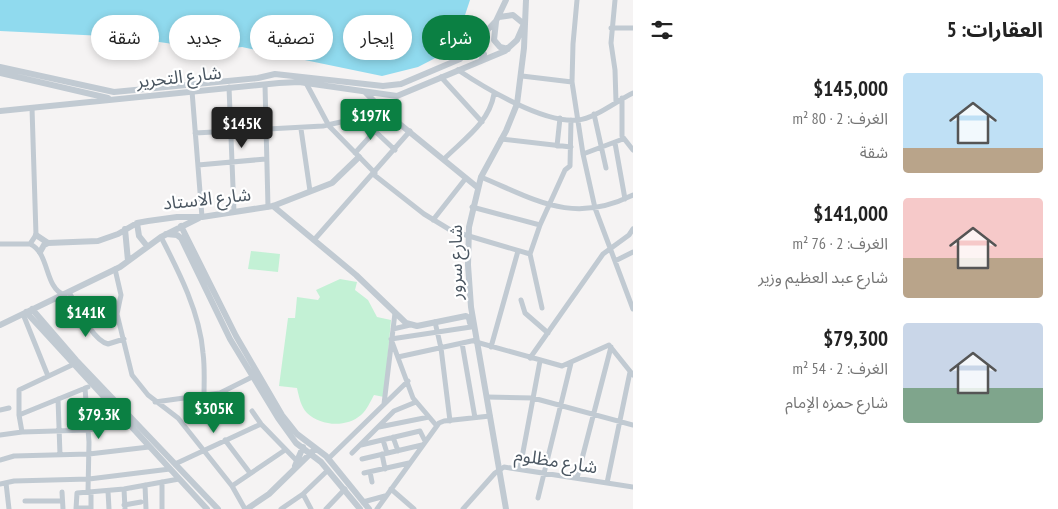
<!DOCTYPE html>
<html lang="ar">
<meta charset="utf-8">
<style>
:root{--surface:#fff;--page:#f6f6f6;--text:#222;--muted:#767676;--accent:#0b8043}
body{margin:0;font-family:"PT Sans Narrow","Noto Sans Arabic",sans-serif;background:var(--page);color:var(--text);direction:rtl;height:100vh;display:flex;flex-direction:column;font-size:19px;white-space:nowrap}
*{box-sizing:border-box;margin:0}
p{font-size:16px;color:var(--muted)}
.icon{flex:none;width:28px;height:28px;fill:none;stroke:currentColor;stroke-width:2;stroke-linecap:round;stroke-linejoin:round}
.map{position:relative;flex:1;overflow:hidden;direction:ltr}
.details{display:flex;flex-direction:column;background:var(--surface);width:425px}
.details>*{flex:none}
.banner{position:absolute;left:15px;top:15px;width:475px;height:45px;direction:rtl;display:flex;gap:10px}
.price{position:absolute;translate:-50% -42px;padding:0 11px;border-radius:5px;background:var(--accent);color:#fff;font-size:16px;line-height:32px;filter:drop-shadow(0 1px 2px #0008)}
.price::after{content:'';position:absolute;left:50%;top:30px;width:15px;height:11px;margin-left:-8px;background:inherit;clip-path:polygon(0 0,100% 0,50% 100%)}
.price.current{background:#222;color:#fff}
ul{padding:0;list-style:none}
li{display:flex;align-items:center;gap:15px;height:125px;padding:0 15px}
li span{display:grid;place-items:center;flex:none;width:140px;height:100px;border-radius:5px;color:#555}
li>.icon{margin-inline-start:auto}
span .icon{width:60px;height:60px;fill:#fffc;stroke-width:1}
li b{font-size:21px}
h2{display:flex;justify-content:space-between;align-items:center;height:60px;padding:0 15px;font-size:21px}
.chip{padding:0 18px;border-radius:22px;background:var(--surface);box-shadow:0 2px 8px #0003;font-size:18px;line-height:45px}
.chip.current{background:var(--accent);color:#fff}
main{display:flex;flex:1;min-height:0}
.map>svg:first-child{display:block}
.green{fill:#c3f1d5}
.water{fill:#90daee}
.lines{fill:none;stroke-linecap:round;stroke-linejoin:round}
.minor{stroke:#c1cad2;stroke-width:5}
.tertiary{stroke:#c1cad2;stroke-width:6}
.labels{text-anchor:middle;stroke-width:4.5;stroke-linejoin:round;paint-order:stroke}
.street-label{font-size:18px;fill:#4a5661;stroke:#fff}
</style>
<main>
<section class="details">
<h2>العقارات: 5<svg class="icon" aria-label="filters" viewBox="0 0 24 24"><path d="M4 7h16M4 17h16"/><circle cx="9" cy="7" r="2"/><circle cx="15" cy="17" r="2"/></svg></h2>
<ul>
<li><span style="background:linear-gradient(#bfe0f5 75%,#b9a48a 0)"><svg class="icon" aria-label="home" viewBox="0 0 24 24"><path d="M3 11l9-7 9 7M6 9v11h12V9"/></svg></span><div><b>$145,000</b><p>الغرف: 2 · 80 m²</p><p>شقة</p></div></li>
<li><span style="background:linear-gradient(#f6c9c9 60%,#b9a48a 0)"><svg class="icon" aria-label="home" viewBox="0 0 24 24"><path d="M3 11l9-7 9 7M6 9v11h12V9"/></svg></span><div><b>$141,000</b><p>الغرف: 2 · 76 m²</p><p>شارع عبد العظيم وزير</p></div></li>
<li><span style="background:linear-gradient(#c9d6e8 65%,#7fa58c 0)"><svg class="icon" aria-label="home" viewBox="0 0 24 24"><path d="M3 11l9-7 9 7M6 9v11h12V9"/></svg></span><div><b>$79,300</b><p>الغرف: 2 · 54 m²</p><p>شارع حمزه الإمام</p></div></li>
</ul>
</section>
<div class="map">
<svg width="633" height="509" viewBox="0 0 633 509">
<rect width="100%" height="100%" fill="#f5f3f3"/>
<path class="green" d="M251,251l29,3 -2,18 -30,-3z
M340,279l17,3 -2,8 13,10 9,17 14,3 -7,77 -10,-2c-4,7 -7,15 -13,20 -15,13 -40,11 -54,-2 -6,-6 -8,-16 -10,-25l-18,-2 9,-68h7l2,-21 21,3 2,-3 -4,-7z"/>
<path class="water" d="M0,0h470l-14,42 -7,9 -31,16 -36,9 -140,-29 -28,3 -89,-13 -125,-6z"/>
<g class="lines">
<path class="minor" d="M577,0l-4,44 -1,38 11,72 12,54 38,101
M615,0l-4,43 4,27 1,32
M611,28h22
M458,70c27,18 86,54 120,50 16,-1 40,-20 55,-27
M522,76l50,6
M441,77l41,45
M306,83l23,43 46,47
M265,85l3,122
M229,87l5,125
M192,91l10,126
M622,98v38l11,14
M594,114l12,54
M361,118l34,32
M301,129l9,62
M195,133l128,-7 62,-14
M501,139l70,8
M615,143l10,56
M557,146l3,-28
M355,153l20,-22
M583,154l40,-15
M444,159c20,-20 45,-36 50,-65
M198,165l68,-6
M373,174l51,40 28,17 78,23
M481,177c55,23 92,48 152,18
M472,207l68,18
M433,220l33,-42
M161,237c18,35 39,76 42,116 2,15 1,29 1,43
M314,240l96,-109
M0,244h30c20,9 14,43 34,51
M30,244l6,-9 -4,-127
M615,261l18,-9
M115,269l6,26 -4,19 15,61 16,20 30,23 54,68 13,23
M69,292c8,14 23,48 39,52l16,-5
M521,300l4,13 23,20
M542,308l-12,-54 10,-29 25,-55 5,-4 1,-46
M23,314l25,62
M435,322l6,26 9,73
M393,329l17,-4
M476,342l86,24 47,-21 24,30
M462,343l13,75
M491,347l27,-96
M398,357l78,-17
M530,358l73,-104 26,-19 4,-6
M85,388l4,54 -1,50
M487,397l46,1 100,27
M58,399l2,56
M155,402l65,-9 32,-16
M384,404l11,-91
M0,410l9,-2
M252,411l9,13 35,36
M19,415l69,-28
M436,425l-23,-27 -22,-59 80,-12
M379,427l50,-10
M22,432l-3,-17v-25l53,-25
M0,435l22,-3 66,-2 38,-7
M393,437l5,14
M225,440l25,33
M383,440l4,13
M361,445l59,-14 5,10
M352,453l42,-42 22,-9
M382,454l3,15
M328,459l80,-78
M362,459l60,-14
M0,460l14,-4 75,-2 60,-7
M175,464l86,-40
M520,468l20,-107
M370,472l2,10
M364,473l45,-10
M577,478l34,-131
M6,483l3,26
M607,483l23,-111
M0,484l14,-3 75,-2 81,-10
M145,485l1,24
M232,486l53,-36
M124,489l1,20
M391,489l23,20
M108,491l1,18
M62,492l1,17
M91,492v17
M303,494l8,15
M538,498l33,-135
M25,501h37
M363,502l22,-6
M124,505l17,-3
M76,508h15
M76,509l1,-16 47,-4 55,-10
M162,509v-27
M281,509l22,-15 25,-24
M326,509l19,-20
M377,509l62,-86 5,-2 46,-5
M463,509l32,-36 9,-6 129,20"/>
<path class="tertiary" d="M499,17l14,-2 11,9
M496,22l-2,18 6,7 8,2
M465,55h5l10,-5 4,4 -3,7
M0,67l114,25 144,-14 17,-4 108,12 18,-2 59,-25 36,-38 10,-21
M0,73l108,25
M365,92l20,20 92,75
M0,111l279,-28 20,-1 98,14 108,-45 12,-11 7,-16
M273,206l83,69 50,48 11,3 49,-10 3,2 1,5
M137,223l2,13 8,10
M181,226l55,110 46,79 15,19 29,22 43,53
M125,229l3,32
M166,234l11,1 4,3 49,101 48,79 18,25 25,19 39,47
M36,235l12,8 50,-2 20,-7 19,-11 11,-2 29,-4h25l71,-11 59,-23 27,-26
M40,252l4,-7 4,-2
M32,309l44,51 142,149
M26,312l181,197
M0,325l120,-58 41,-30 38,-19
M295,466l8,-19
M247,509l22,-15 44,-43
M506,509l-35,-202 -3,-42 1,-38 12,-50 25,-46 11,-27 7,-56 2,-48"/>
</g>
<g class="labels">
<g class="street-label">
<text transform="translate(179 77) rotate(-6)" y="6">شارع التحرير</text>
<text transform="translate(207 199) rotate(-6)" y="6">شارع الاستاد</text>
<text transform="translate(456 262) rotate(-90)" y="6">شارع سرور</text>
<text transform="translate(556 461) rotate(9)" y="6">شارع مظلوم</text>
</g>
</g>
</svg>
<b class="price" style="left:371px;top:141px">$197K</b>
<b class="price current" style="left:242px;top:149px">$145K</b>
<b class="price" style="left:86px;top:338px">$141K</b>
<b class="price" style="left:214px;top:434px">$305K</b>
<b class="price" style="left:99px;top:440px">$79.3K</b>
<div class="banner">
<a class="chip current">شراء</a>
<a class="chip">إيجار</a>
<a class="chip">تصفية</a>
<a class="chip">جديد</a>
<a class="chip">شقة</a>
</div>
</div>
</main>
